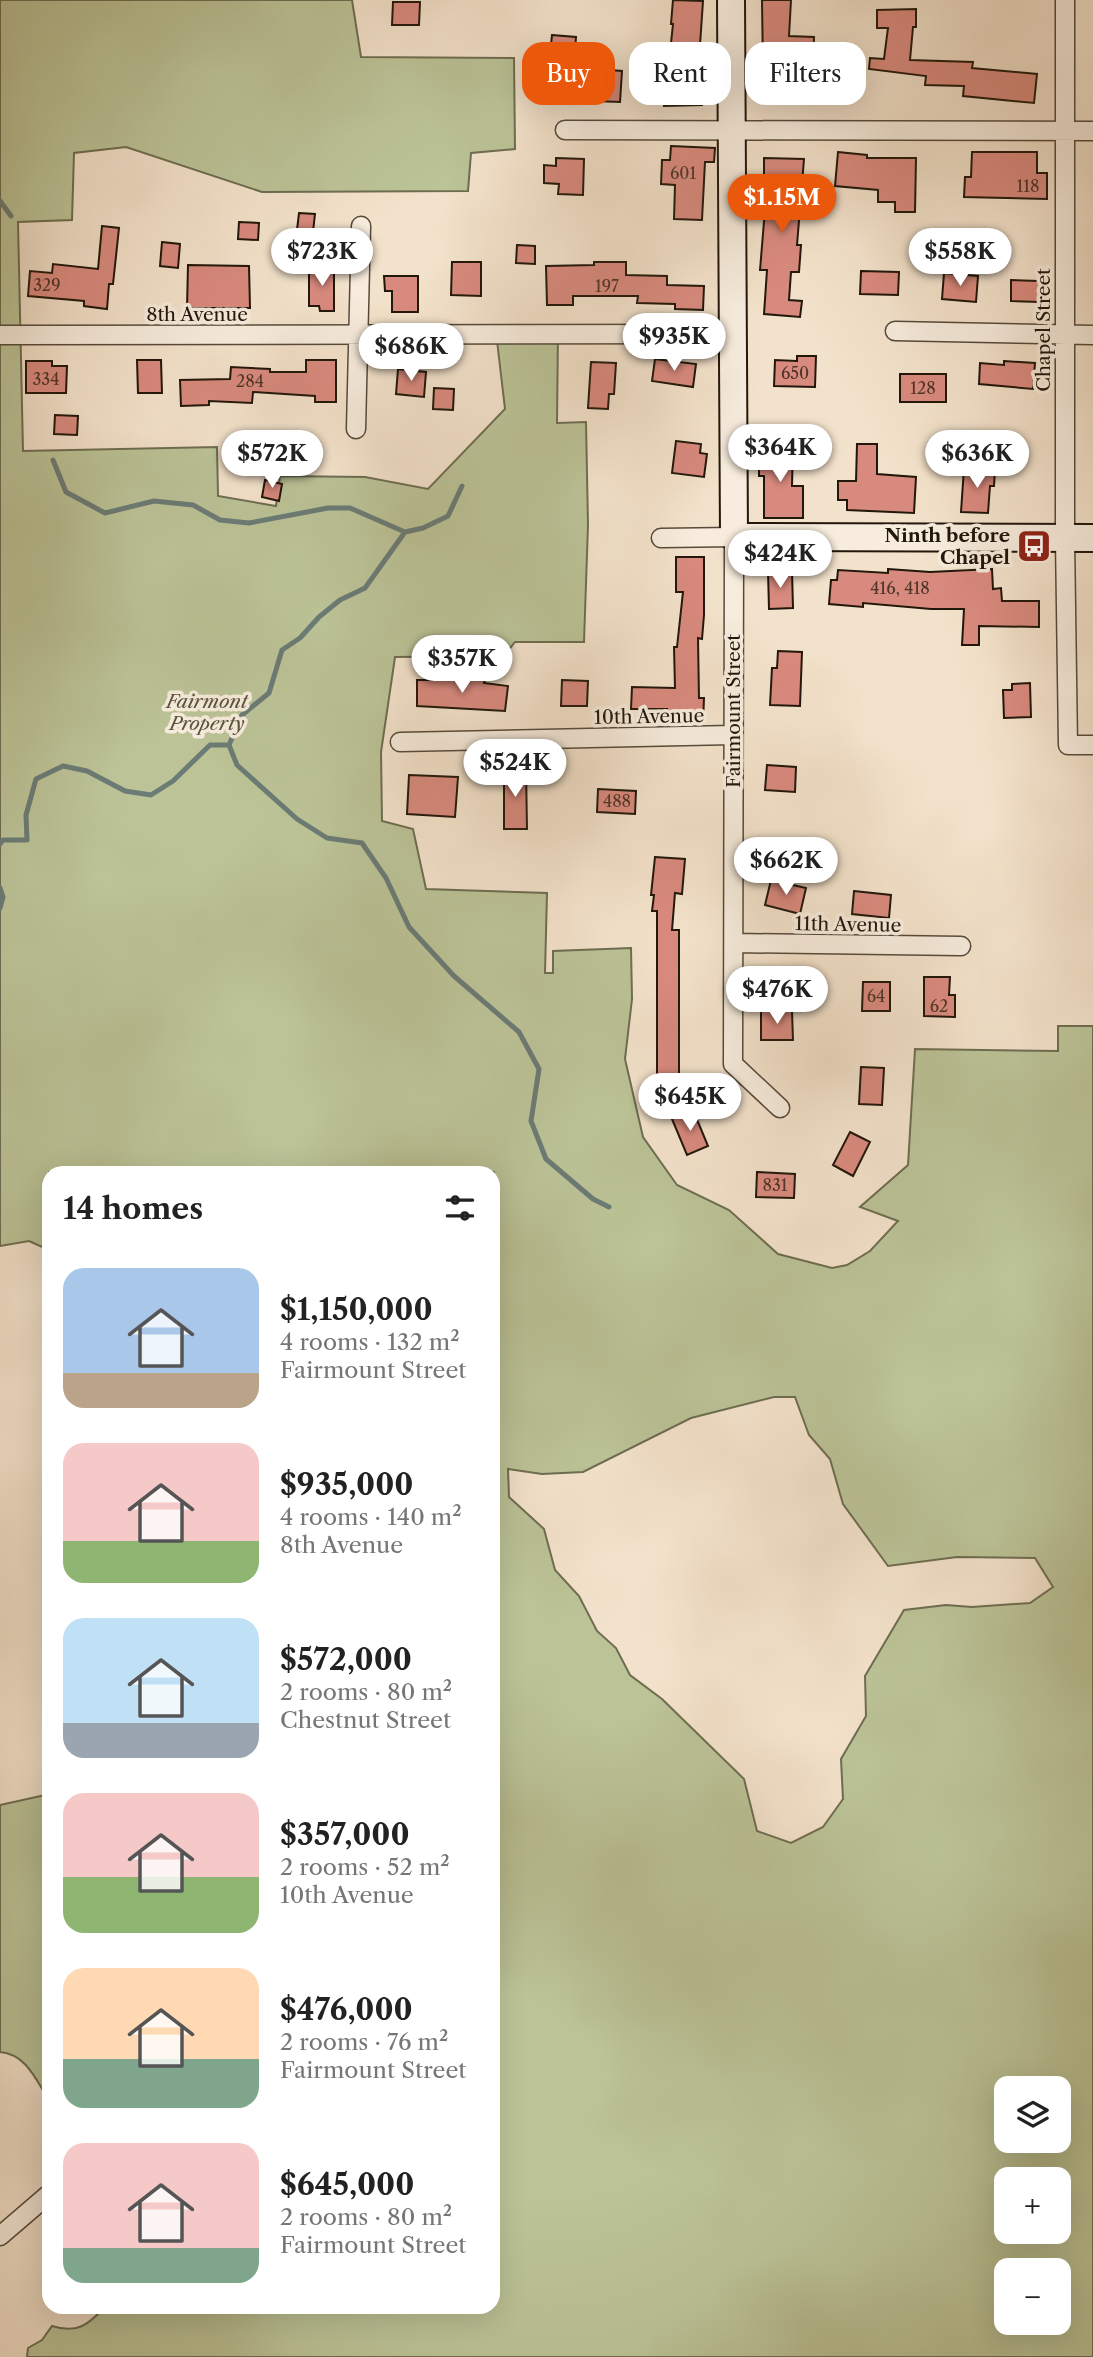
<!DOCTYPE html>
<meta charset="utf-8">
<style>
:root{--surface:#fff;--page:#f6f6f6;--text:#222;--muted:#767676;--accent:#ea580c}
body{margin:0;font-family:"Libre Caslon Text",serif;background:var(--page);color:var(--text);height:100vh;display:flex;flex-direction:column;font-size:26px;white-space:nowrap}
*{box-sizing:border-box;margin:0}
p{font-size:23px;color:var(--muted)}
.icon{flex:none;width:38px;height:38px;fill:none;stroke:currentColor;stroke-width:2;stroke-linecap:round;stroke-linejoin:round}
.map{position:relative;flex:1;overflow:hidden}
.panel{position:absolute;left:42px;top:1166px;width:458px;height:1148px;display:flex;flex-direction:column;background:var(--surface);border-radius:21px;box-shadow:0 7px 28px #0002}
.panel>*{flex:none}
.guide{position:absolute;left:522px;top:42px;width:466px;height:63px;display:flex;gap:14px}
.tools{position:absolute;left:994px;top:2076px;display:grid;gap:14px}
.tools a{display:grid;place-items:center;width:77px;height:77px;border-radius:14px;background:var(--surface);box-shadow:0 7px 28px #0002;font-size:35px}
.price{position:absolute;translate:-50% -60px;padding:0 16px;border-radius:24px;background:#fff;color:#222;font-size:23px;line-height:46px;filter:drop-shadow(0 2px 4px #0008)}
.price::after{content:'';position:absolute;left:50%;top:42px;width:21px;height:16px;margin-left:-10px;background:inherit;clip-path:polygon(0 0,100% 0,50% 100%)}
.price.current{background:var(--accent);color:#fff}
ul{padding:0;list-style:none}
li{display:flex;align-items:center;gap:21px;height:175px;padding:0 21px}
li span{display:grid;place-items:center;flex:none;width:196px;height:140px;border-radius:21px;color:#555}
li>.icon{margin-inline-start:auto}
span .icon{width:84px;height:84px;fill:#fffc;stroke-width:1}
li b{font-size:30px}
h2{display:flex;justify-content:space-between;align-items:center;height:84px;padding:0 21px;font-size:30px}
.tag{padding:0 24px;border-radius:21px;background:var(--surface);box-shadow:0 7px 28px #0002;font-size:24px;line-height:63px}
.tag.current{background:var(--accent);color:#fff}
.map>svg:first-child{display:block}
.green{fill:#bbc397;stroke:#6e6d51;stroke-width:2;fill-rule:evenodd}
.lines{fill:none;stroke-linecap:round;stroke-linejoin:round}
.stream{stroke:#6b7b75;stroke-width:5}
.building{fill:#d98a7e;stroke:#21170b;stroke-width:2}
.street-casing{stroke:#564a3b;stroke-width:21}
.secondary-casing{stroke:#21170b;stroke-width:30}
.street{stroke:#f7ecdd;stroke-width:18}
.secondary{stroke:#f7ecdd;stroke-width:26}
.labels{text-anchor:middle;stroke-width:7;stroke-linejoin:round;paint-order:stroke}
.number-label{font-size:16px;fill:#4f3428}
.street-label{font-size:19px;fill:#21170b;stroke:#f7ecdd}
.poi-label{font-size:19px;font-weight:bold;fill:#21170b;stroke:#f7ecdd;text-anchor:end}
.park-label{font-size:19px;font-style:italic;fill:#57533c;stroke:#f7ecdd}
</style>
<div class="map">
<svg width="1093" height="2357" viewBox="0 0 1093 2357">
<rect width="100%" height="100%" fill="#f3e2cb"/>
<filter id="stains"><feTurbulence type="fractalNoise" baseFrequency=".00286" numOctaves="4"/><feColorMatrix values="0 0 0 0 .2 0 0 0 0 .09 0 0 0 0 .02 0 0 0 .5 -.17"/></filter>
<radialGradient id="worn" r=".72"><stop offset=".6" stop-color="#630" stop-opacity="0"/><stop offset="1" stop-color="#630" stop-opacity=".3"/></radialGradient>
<path class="green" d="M0,0h352l9,57 153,1 1,91 -44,4 -3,38 -206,1 -136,-45 -52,6 -2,67 -54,2 5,229 194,-4 1,49 58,10 4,-30 85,1 63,12 77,-80 -9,-77 62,-1 -1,92 29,-1 2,103 -4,117h-69l-11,14 -109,1 -14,95 1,69 31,8 13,60 121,4 -2,80h8v-22l78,-3 1,51 -7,60 18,78 34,48 52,25 49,44 54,14 15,-3 23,-14 28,-30 -38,-14 48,-42 7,-116 143,2v-25h35v1331h-1066l1,-9 14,-8 10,-14c25,8 36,-1 53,-19l389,-1v-1134h-445v78l-20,-9 -29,5zM774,1397h21l14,38 21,24 13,45 45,62 69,-9 78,1 18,29 -23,16 -58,4 -26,-2 -42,5 -39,66 1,40 -25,43 2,40 -20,28 -32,16 -34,-12 -13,-52 -82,-80 -32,-24 -14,-27 -19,-17 -18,-35 -24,-26 -11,-41 -35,-32 -1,-28 34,5 41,-2 108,-54zM1006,2088h53v52h-53zM1006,2179h53v52h-53zM1006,2270h53v52h-53z
M45,1795l4,3v302c-13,-20 -23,-46 -49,-48v-247z"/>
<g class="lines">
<path class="stream" d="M0,201l11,15
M53,460l13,32 39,21 49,-12 39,4 27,15 29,3 79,-15h22l55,24
M462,486l-14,30 -25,12 -18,4 -40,56 -25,12 -21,17 -19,21 -18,12 -13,43 -27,22 -13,30 8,20 60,54 30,19 35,5 24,35 23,49 45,49 65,56 20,37 -8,52 15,38 47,40 16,8
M0,844l3,-4h24l-1,-25 10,-36 27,-13 24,5 38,20 26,4 22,-14 37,-36h19
M0,888l3,9 -3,11"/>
</g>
<path class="building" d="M673,0l30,1 -3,44h3l-4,35h3v25l-38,1 -1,-25h4l6,-57h-2z
M762,0h29l-2,36 25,1 -1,35 -50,-1z
M393,2h27l-1,23h-27z
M916,9v18h-3l-3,33 63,2 -1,6 65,6 -3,29 -71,-7 1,-10 -39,-1 1,-9 -57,-7 1,-11 14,1 4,-31h-11v-18z
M552,35l24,2 -2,29 -25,-2z
M596,69l26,2 -2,31 -26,-1z
M671,146l44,2 -1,14h-9l-3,58 -28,-1 1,-34 -14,-1 1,-24h8z
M838,152l29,3v3h49l-1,54h-20v-10h-17v-12l-43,-4z
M972,152h65v21h10v26l-83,-2 1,-20h6z
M556,158l28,1 -1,36 -25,-1 1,-10 -15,-1v-18l12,1z
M764,158l40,1 -7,86h4l-2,27h-8l-2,28 13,1 -2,16 -36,-3 3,-44h-7l7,-85h-3z
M299,213l16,1 -4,35 -16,-2z
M239,222l20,1 -1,17 -20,-1z
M102,226l17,2 -6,56h-4l-2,25 -23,-3v-5l-56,-5 2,-25 22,2 1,-9 45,5z
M162,242l18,2 -2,24 -18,-2z
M517,245l18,1v18l-19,-1z
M452,262h29v34l-30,-1z
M594,262h32v13l41,1v9l37,1 -1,24 -28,-1v-5l-38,-1 1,-7h-65v9h-26l-1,-39 48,-1z
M188,265l61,1 1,42h-63z
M334,266v45h-14l-1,-5h-10v-39z
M861,271l38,1 -1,23 -38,-1z
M944,273l34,3 -2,26 -34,-3z
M384,276h34v36h-26v-21h-7z
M1011,280l28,1v21l-28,-1z
M797,356h19l-1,31 -41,-1 1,-26 22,1z
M655,359l41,5 -3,23 -41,-6z
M137,360h24l1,33h-24z
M306,360h30v42h-21v-6l-62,-4 -1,11 -43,-2v4l-28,1 -1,-26 50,-1 1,-12 39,2v3h36z
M26,361h26v5h15l-1,27h-40z
M1004,361l31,2 -2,26 -54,-5 1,-21 24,2z
M591,362l25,1 -2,31h-5l-1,15 -20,-1z
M398,369l28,3 -2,25 -28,-3z
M900,374h46v28h-46z
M434,388l20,1 -1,21 -20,-1z
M55,415l23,1 -1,19 -23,-1z
M676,441l25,3 -1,9 7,1 -3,23 -32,-4z
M776,444h17l-1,42h11v32h-39v-42h-5v-26h17z
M857,444h20v30l39,3 -2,36 -67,-3v-10h-9v-19h18z
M964,468l31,2 -1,16h-4l-2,27 -27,-1z
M265,480l17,4 -3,17 -17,-4z
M676,557h28v58l-2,24 -4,-1 1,60h5l-1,25 -36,-1v-13h-36l1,-22 43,1 -1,-41h3l6,-55h-7z
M888,569l42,3 62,-3 1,20 8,-1 1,13h37v26l-60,-1v19h-17l2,-36h-33l-68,-6v4l-34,-3 2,-24h6l1,-10 50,3z
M768,571h24l1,37 -24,1z
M778,651l24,1 -2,54 -30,-1 2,-37h5z
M417,680h68l-1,3 24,3 -3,25 -88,-5z
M562,680l26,1 -1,25h-26z
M1030,683l1,34 -27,1 -1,-28h9v-6z
M767,765l29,2 -1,25 -30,-2z
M504,768h22l1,61h-23z
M409,775l49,2 -3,40 -48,-3z
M598,789l38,2 -1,23 -38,-2z
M655,857l30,2 -3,35 -7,-1 -3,37h7v159l-22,1v-179h-5l2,-16h-3z
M771,880l35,8 -6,26 -35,-9z
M854,891l37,4 -2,23 -37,-4z
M924,977h26l-1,18h6v22l-31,-1z
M863,982h27v29h-28z
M761,1011h31l1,29h-32z
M861,1067l23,1 -2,37 -23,-1z
M693,1110l15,36 -21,9 -15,-36z
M850,1132l20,10 -17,34 -20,-11z
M757,1172l38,2 -1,24 -38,-1z"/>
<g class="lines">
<g class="street-casing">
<path id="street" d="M1065,0v539l3,206h25
M565,130l528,1
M895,331l198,4
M0,335l731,-1
M356,429l5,-203
M661,538l73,-1 -1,527 47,44
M400,742l332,-7
M734,943l227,3
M0,2236l49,-42"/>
</g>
<g class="secondary-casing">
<path id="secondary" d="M731,0l3,537 359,1"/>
</g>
<use href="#street" class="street"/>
<use href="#secondary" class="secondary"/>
</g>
<defs>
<g id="bus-square" transform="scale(1.75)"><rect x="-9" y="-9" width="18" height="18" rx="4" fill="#8f2418" stroke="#f7ecdd"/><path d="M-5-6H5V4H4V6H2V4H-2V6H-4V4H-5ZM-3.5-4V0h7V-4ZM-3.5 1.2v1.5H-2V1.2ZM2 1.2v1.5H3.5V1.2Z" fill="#fff"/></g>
</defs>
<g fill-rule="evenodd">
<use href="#bus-square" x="1034" y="546"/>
</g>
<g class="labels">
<g class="number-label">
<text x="683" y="179">601</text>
<text x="1028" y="192">118</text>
<text x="47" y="291">329</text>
<text x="607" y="292">197</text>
<text x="795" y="379">650</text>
<text x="46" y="385">334</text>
<text x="250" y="387">284</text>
<text x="923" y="394">128</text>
<text x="900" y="594">416, 418</text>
<text x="617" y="807">488</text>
<text x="876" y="1002">64</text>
<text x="939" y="1012">62</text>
<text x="775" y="1191">831</text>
</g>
<g class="street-label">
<text x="197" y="321">8th Avenue</text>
<text transform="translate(1043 330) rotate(-90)" y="7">Chapel Street</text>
<text transform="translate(733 711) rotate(-90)" y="7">Fairmount Street</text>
<text transform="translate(649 716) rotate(-1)" y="7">10th Avenue</text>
<text transform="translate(848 924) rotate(1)" y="7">11th Avenue</text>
</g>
<g class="poi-label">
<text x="1010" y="542">Ninth before<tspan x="1010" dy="22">Chapel</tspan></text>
</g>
<g class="park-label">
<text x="207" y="708">Fairmont<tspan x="207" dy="22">Property</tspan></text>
</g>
</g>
<rect width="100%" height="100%" filter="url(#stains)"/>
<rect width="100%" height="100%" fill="url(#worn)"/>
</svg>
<div class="tools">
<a><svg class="icon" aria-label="layers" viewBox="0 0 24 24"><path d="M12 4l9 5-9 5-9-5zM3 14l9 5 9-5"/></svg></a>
<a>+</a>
<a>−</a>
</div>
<b class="price current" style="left:782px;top:234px">$1.15M</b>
<b class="price" style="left:322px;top:288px">$723K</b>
<b class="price" style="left:960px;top:288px">$558K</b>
<b class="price" style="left:674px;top:373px">$935K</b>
<b class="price" style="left:411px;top:383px">$686K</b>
<b class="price" style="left:780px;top:484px">$364K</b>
<b class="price" style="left:272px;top:490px">$572K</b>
<b class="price" style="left:977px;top:490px">$636K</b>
<b class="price" style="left:780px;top:590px">$424K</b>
<b class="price" style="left:462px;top:695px">$357K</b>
<b class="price" style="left:515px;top:799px">$524K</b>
<b class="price" style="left:786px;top:897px">$662K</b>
<b class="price" style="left:777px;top:1026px">$476K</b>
<b class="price" style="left:690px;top:1133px">$645K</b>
<div class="guide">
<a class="tag current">Buy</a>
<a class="tag">Rent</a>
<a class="tag">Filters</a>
</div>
<section class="panel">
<h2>14 homes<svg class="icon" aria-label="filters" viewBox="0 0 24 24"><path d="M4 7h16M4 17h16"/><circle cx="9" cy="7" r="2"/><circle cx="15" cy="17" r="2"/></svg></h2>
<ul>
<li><span style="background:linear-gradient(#a9c7e8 75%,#b9a48a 0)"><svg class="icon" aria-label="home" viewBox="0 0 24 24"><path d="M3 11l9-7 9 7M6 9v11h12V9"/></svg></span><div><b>$1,150,000</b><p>4 rooms · 132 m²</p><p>Fairmount Street</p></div></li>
<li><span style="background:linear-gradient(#f6c9c9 70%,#8fb573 0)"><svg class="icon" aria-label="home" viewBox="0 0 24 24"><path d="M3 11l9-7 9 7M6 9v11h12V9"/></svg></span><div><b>$935,000</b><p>4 rooms · 140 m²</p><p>8th Avenue</p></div></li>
<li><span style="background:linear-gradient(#bfe0f5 75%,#9aa5b1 0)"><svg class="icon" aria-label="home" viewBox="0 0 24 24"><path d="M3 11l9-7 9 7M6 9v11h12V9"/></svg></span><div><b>$572,000</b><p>2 rooms · 80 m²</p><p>Chestnut Street</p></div></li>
<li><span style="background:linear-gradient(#f6c9c9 60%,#8fb573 0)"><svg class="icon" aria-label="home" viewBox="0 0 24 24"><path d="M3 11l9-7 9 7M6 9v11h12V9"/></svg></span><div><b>$357,000</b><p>2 rooms · 52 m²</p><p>10th Avenue</p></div></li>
<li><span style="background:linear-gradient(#ffd9b3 65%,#7fa58c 0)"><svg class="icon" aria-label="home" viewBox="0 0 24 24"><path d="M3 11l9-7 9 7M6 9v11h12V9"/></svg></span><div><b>$476,000</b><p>2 rooms · 76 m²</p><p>Fairmount Street</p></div></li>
<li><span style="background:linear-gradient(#f6c9c9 75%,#7fa58c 0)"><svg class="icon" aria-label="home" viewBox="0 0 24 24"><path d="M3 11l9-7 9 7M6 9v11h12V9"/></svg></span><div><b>$645,000</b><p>2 rooms · 80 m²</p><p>Fairmount Street</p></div></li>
</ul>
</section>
</div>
